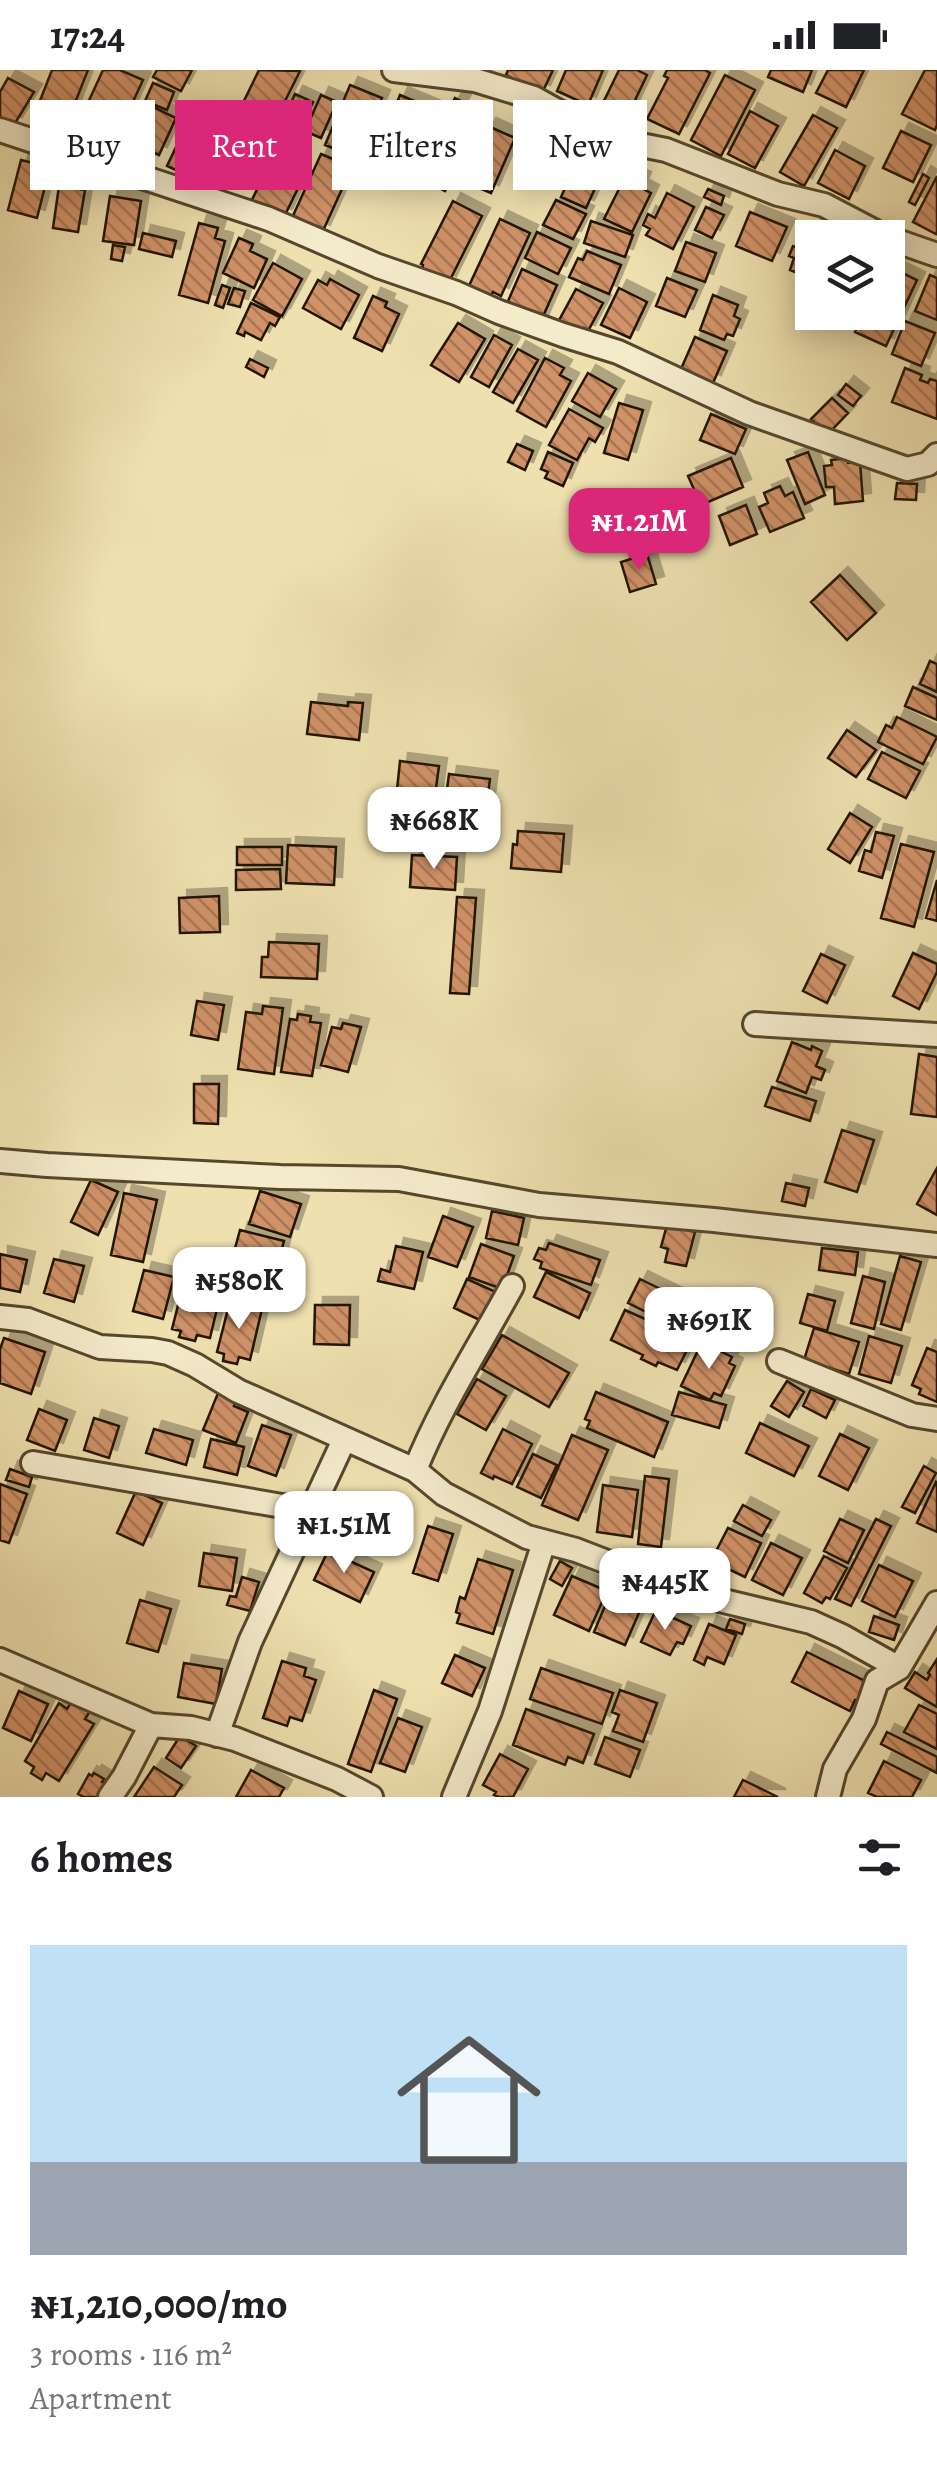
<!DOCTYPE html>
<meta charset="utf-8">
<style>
:root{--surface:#fff;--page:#f6f6f6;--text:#202124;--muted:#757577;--line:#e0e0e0;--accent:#db2777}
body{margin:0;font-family:Alegreya,serif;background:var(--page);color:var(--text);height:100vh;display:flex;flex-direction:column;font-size:38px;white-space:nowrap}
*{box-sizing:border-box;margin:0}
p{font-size:32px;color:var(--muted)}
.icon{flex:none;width:55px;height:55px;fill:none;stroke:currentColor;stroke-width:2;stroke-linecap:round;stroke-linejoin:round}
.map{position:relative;height:1727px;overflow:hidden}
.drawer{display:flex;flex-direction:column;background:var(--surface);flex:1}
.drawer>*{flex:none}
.top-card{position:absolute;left:30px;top:30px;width:878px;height:90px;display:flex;gap:20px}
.controls{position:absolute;left:795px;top:150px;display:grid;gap:20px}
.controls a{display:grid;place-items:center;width:110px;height:110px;border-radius:0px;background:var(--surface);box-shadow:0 5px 25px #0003;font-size:50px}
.price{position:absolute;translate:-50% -85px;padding:0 22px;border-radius:20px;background:#fff;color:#222;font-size:32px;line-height:65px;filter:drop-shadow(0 2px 5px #0008)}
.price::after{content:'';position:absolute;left:50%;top:60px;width:30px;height:22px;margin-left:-15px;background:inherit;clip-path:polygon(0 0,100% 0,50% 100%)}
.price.selected{background:var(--accent);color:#fff}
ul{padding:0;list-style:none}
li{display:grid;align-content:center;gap:20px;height:530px;padding:0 30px}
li+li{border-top:2px solid var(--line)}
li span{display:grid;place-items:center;height:310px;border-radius:0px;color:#555}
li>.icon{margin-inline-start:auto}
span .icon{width:180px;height:180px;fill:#fffc;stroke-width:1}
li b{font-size:42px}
h2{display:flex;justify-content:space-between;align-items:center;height:120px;padding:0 30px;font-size:42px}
.tag{padding:0 35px;border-radius:0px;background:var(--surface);box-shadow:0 5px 25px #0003;font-size:35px;line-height:90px}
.tag.selected{background:var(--accent);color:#fff}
.status{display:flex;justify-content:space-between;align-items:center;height:70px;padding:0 50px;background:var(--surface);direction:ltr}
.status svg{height:28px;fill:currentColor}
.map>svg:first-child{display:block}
.building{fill:url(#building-back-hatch);stroke:#241400;stroke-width:2.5;filter:url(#shadow)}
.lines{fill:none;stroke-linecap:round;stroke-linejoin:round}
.street-casing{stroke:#56472c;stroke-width:28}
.street{stroke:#f4ebcb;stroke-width:22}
</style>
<div class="status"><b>17:24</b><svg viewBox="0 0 49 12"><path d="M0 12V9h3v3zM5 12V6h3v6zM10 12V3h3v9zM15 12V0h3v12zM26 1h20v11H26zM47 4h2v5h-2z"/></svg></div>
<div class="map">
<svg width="937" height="1727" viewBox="0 0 937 1727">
<defs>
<pattern id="building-back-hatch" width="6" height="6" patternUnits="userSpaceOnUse" patternTransform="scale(2.5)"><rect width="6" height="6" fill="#d09268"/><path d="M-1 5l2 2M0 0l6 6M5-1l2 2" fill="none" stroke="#a97653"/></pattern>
<filter id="shadow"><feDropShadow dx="8" dy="-8" stdDeviation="0" flood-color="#0004"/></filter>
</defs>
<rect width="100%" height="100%" fill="#eee0af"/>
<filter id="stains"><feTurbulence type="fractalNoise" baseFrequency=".002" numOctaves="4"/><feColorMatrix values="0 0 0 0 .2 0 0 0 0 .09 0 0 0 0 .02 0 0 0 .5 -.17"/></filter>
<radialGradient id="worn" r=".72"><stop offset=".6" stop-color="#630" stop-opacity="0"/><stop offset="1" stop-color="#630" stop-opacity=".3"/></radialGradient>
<path class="building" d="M52,0h36l-25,63 -31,-12z
M103,0h17l23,10 -18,39 -5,-2 -14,30 -32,-14z
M157,0h35l-11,21 -28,-14z
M259,0l41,1 -21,42 -6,-4 -3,7 -27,-13z
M508,0h45l-11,23 -36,-18z
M566,0h37l-15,35 -31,-14z
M619,0h18l10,5 -20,42 -25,-12z
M667,0h38l5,3 -31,61 -32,-15 21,-41 -4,-2z
M771,0h41l-9,22 -35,-15z
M828,0h36l-18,37 -30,-14z
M925,0h12v55l-2,5 -33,-16z
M725,5l30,15 -34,66 -30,-16z
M8,8l26,14 -20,33 -14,-8v-25z
M153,13l21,9 -7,18 -22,-9z
M350,15l32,13 -25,60 -32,-13z
M295,24l18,8 -16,33 -17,-8z
M321,25l16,7 -16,36 -16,-7z
M400,25l33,14 -18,42 -32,-14z
M455,28l8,4 -3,6 13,7 -4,7 8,4 -32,65 -29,-15z
M151,36l25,12 -17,37 -9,-4 -5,10 -12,-6 4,-8 -5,-2z
M750,41l28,15 -23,42 -27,-14z
M813,45l24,13 -33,58 -24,-14z
M189,50l31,14 -21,47 -32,-15z
M488,56l27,12 -24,55 -28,-12z
M901,61l30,14 -18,37 -30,-14z
M835,80l30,16 -16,33 -31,-16z
M321,84l31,13 -30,66 -31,-13z
M21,90l29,7 -13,51 -29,-8z
M578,90l25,11 -17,37 -25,-11z
M268,96l33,16 -17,35 -33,-15z
M627,103l16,7 -3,7 11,6 -19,39 -28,-13z
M923,104l6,4 -14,27 -6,-3z
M937,106v56l-1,2 -23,-12z
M59,116l26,4 -7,42 -25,-4z
M708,119l16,7 -3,9 -17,-8z
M667,123l27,14 -21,42 -27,-14 4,-6 -7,-4 5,-11 7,4z
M110,126l31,5 -7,44 -31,-4z
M556,130l30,14 -13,25 -30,-14z
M453,131l29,15 -34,68 -26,-15 1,-4 -2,-1z
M706,137l18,8 -12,23 -17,-8z
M750,142l37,15 -15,34 -36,-15z
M500,149l30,14 -29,63 -8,-4 -3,6 -22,-10z
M591,151l42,14 -8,22 -41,-14z
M199,153l19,5 -3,10 10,3 -17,62 -29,-8z
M805,161l18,7h-11v41l-22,-9 4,-12 -5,-2 4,-10 5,2z
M537,162l34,16 -13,26 -33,-16z
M143,163l33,8 -4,16 -33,-8z
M239,168l14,6 -3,7 17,8 -13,29 -31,-15z
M686,172l30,11 -11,29 -30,-11z
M113,175l12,2 -3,14 -11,-2z
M587,181l34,14 -12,29 -40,-17 9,-19 5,2z
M273,193l29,16 -20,37 -29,-16z
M888,196l29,14 -31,66 -31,-14 9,-20h24z
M522,199l35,16 -17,38 -35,-15z
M930,205l7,3v42l-22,-9z
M667,208l30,12 -12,27 -29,-11z
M330,209l29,16 -18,34 -38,-21 15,-28 9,5z
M222,215l8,3 -7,20 -8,-3z
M234,218l11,3 -5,16 -12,-3z
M619,218l28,14 -17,36 -29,-13z
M576,219l27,14 -16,30 -30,-9z
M713,225l25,10 -4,11 6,3 -7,17 -6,-2 -3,6 -24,-10z
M373,226l14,6 -2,5 14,7 -17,37 -28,-13z
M251,233l29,14 -5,9 -5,-3 -9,17 -16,-8 -1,4 -7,-3z
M905,251l30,12 -14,33 -29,-12z
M458,253l27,16 -26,43 -28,-17z
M494,265l18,10 -23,42 -18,-10z
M695,267l32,14 -14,32 -32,-14z
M518,279l20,11 -25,43 -20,-11z
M545,288l19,10 -4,7 11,6 -25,46 -29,-16z
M250,289l18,9 -4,9 -18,-10z
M905,298l17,7 -2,5 8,3 2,-4 7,2v38l-45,-17z
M588,303l28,16 -16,28 -28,-16z
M846,314l15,12 -8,10 -15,-11z
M832,328l16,15 -21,22 -16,-16z
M619,333l24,7 -15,50 -24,-7z
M569,339l34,19 -8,14 -6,-4 -12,22 -28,-15z
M711,344l35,15 -11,25 -35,-14z
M517,374l16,7 -8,19 -17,-8z
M548,382l25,11 -10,23 -18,-8 3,-6 -7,-3z
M808,382l17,43 -20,9 -18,-44z
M731,388l12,29 -42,18 -13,-29z
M848,388v5l12,-1 3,39 -28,3 -1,-17h-8l-2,-21 8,-1 -1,-5z
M897,413l20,1 -1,16 -21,-1z
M780,416l5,10 8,-4 11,26 -34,14 -11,-25 9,-4 -4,-10z
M746,435l11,29 -27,11 -11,-29z
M647,484l9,30 -26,8 -9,-30z
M840,505l36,38 -29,27 -36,-38z
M930,591l7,3v28l-17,-8z
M913,617l24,11v22l-32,-14z
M311,632l37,4v-4l15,1 -4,37 -52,-6z
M897,647l40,20 -14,27 -45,-22 8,-17 6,3z
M847,660l29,20 -20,27 -28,-19z
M882,682l38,19 -14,27 -38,-19z
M400,691l39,5 -4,29 -38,-5z
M449,704l41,5 -3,23 -41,-5z
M850,743l22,14 -22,36 -22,-14z
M518,761l46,3 -3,38 -50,-4 2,-24 4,1z
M876,762l18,4 -12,42 -23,-7 6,-21 6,2z
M901,774l33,8 -20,75 -33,-9z
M288,775l48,2 -2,38 -48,-2z
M237,777h45v18h-45z
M412,785l45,2 -2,33 -45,-3z
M280,799l1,20 -45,1v-20z
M937,810v41l-11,-3z
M219,826l1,36 -40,1 -1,-35z
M457,827l19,1 -7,96 -19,-1z
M269,872l50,2 -2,35 -56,-2 1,-20h6z
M913,883l24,11v8l-18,37 -26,-13z
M821,884l24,11 -18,38 -24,-12z
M197,931l27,4 -6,35 -27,-5z
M263,936l20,2 -9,66 -36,-5 8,-57 16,2z
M298,944l13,2 -1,6 11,1 -9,53 -31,-4 9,-53 7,1z
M343,953l18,4 -13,45 -27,-7 11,-38 9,2z
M792,972l19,8 1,-4 10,5 -6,15 9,4 -4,10 -9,-3 -6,16 -29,-12z
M919,984l18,3v60l-26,-3z
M194,1014h25l-1,40 -24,-1z
M772,1017l44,14 -6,20 -45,-15z
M842,1060l32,10 -17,52 -32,-10z
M937,1098v47l-20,-11z
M91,1110l27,12 -20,43 -27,-13z
M786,1113l23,5 -4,18 -23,-5z
M260,1121l41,13 -11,33 -41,-13z
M124,1123l33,7 -14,62 -32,-7z
M492,1141l32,7 -6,27 -32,-7z
M443,1146l30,11 -16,40 -29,-10z
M667,1155l28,7 -9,34 -21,-4 3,-13 -7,-2z
M240,1160l44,11 -9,33 -44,-11z
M549,1173l51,17 -9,25 -51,-17 2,-6 -8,-3 5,-11 7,2z
M481,1174l33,12 -12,33 -33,-12z
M396,1176l27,6 -9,37 -36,-8 3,-12 9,3z
M822,1178l36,4 -3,23 -36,-5z
M0,1184l27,6 -7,32 -20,-4z
M900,1186l21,6 -20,68 -20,-6z
M54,1189l30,7 -10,36 -30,-9z
M144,1200l30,7 -11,42 -30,-8z
M546,1202l44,21 -11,25 -45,-21z
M863,1206l22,6 -11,47 -23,-6z
M185,1208l37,10 -12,50 -13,-3 -2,6 -16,-4 2,-6 -9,-2z
M467,1209l31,14 -14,29 -30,-14z
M640,1209l63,31 -12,24 -63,-31z
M808,1224l27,7 -8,30 -27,-8z
M230,1231l32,8 -12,51 -11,-3 -2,7 -14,-3 1,-7 -7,-2z
M315,1235h35l-1,40 -35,-1z
M625,1240l67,30 -15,30 -19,-8 -2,4 -15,-7 2,-4 -32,-15z
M814,1258l45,14 -10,32 -45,-14z
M502,1265l67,38 -20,34 -67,-38z
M869,1266l33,10 -11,37 -32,-9z
M4,1268l41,14 -14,42 -31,-11v-34z
M702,1272l30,15 -3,6 6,3 -14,30 -7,-3 -4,7 -29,-14z
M927,1278l10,4v50l-18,-8 2,-5 -9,-4z
M477,1309l29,17 -20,34 -29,-16z
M787,1311l17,11 -15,25 -18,-11z
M811,1319l24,11 -9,18 -23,-12z
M596,1322l72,30 -14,35 -67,-29 3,-7 -5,-2z
M679,1322l47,13 -7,23 -47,-13z
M218,1323l18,7 -2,6 14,6 -12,31 -33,-13z
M39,1339l28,11 -12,31 -28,-11z
M94,1348l25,8 -10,32 -25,-8z
M760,1353l49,23 -15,30 -48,-23z
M262,1355l29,10 -15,41 -28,-10z
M154,1359l39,11 -7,25 -40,-12z
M503,1359l29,15 -20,40 -18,-8 -1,3 -12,-6z
M840,1364l29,14 -21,42 -29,-14z
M572,1365l36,15 -30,70 -36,-15z
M211,1369l33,8 -7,28 -33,-8z
M533,1384l24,11 -16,33 -24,-11z
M924,1396l12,7 -21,40 -13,-6z
M10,1399l22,8 -3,10 -23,-7z
M645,1406l24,3 -8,68 -23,-3z
M936,1412l1,1v49l-20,-9z
M0,1414l27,10 -18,49 -9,-3z
M603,1415l35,5 -6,47 -35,-5z
M136,1421l26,12 -19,42 -26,-12z
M743,1435l28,15 -9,16 -28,-15z
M840,1449l24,11 -16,33 -24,-12z
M876,1449l15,7 -40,80 -16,-7z
M428,1456l25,8 -15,47 -25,-8z
M728,1458l33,15 -16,34 -34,-16z
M771,1473l31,15 -19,37 -31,-15z
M328,1481l46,21 -14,30 -46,-22z
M204,1483l33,5 -5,33 -33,-5z
M824,1486l23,12 -17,31 -4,-2 -4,6 -18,-10z
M478,1489l35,11 -20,64 -36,-11 3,-9 -4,-2 4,-15 5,2z
M560,1491l12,7 -10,18 -12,-7z
M879,1495l34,16 -18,36 -33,-16z
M572,1506l35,15 -18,40 -35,-16z
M242,1507l17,5 -9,29 -23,-6 3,-9 6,1z
M624,1520l21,9 -20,46 -31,-13 16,-38 10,4z
M140,1530l31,9 -13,43 -31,-9z
M656,1540l35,16 -8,18 -6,-2 -7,13 -29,-13z
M874,1546l25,9 -5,15 -25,-8z
M730,1549l15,5 -3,10 -16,-5z
M709,1554l27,11 -12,29 -17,-7 -3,8 -10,-5z
M807,1582l62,31 -10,19 -4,-2 -5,11 -58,-29z
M455,1585l30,13 -13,28 -30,-13z
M937,1589v48l-32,-19 10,-16 12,8 3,-5 -2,-2z
M282,1591l24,7 -2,8 12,4 -14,41 -12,-4 -3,9 -24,-8z
M184,1593l38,6 -6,35 -38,-7z
M541,1598l72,25 -11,31 -72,-25z
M374,1620l23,9 -26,73 -23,-8z
M620,1620l37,13 -14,39 -30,-11 6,-16 -7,-3z
M19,1621l29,13 -17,37 -28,-13z
M72,1631l18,10 -5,8 9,5 -35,57 -13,-8 -4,7 -11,-7 3,-6 -9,-6 34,-58 8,6z
M919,1635l18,9v35l-33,-17z
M526,1639l68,25 -11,29 -15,-6 -3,8 -52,-20z
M398,1648l24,9 -17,45 -25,-9z
M887,1662l50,25v16l-56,-29z
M180,1666l16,10 -15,22 -15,-10z
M605,1667l35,13 -10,27 -35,-13z
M500,1684l28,15 -15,28h-14l-5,-2 2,-3 -13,-7z
M884,1691l37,19 -9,17h-35l-9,-4z
M154,1697l28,18 -8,12h-40z
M251,1700l33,18 -5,9h-43z
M94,1703l10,6 -2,3 5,2 -7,13h-16l-6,-3 11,-20 3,2z
M743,1710l35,17h-44z"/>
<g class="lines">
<g class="street-casing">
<path id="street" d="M394,0l81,10 59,18 72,40 60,12 112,44 46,11 63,33
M0,60l269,89 109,47 78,27 43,19 64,23 55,17 131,61 158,56 21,-5 9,-9
M888,168l49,17
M755,954l182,11
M0,1091l47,4 233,12 119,2 140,26 175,15 223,25
M0,1247l28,3 72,27 52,3 16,3 27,12 43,26 177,79 29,24 83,43 49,13 106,41 129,31 31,14 57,32
M779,1291l133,54 25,4
M33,1393l278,48
M415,1400c26,-65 64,-123 97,-184
M0,1590l151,65 40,3 44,11 102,40 34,18
M217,1665l33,-93 94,-202
M110,1727l14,-20 27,-52
M454,1727l36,-86 54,-169
M828,1727l7,-28 29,-50 13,-38 22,-13 38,-65"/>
</g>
<use href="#street" class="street"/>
</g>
<rect width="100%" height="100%" filter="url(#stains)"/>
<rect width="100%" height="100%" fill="url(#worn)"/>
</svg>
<div class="controls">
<a><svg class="icon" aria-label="layers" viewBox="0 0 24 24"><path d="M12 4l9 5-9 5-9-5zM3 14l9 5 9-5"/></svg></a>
</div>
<b class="price selected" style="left:639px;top:503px">₦1.21M</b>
<b class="price" style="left:434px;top:802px">₦668K</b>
<b class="price" style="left:239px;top:1262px">₦580K</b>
<b class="price" style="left:709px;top:1302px">₦691K</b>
<b class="price" style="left:344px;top:1506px">₦1.51M</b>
<b class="price" style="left:665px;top:1563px">₦445K</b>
<div class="top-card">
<a class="tag">Buy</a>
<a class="tag selected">Rent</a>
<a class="tag">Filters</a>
<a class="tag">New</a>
</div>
</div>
<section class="drawer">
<h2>6 homes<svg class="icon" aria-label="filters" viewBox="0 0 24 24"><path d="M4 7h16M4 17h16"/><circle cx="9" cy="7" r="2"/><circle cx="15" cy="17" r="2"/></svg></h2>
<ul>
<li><span style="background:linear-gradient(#bfe0f5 70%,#9aa5b1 0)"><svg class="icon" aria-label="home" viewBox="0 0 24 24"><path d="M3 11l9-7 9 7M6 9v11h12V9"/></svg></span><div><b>₦1,210,000/mo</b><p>3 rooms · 116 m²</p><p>Apartment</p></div></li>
</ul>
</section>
